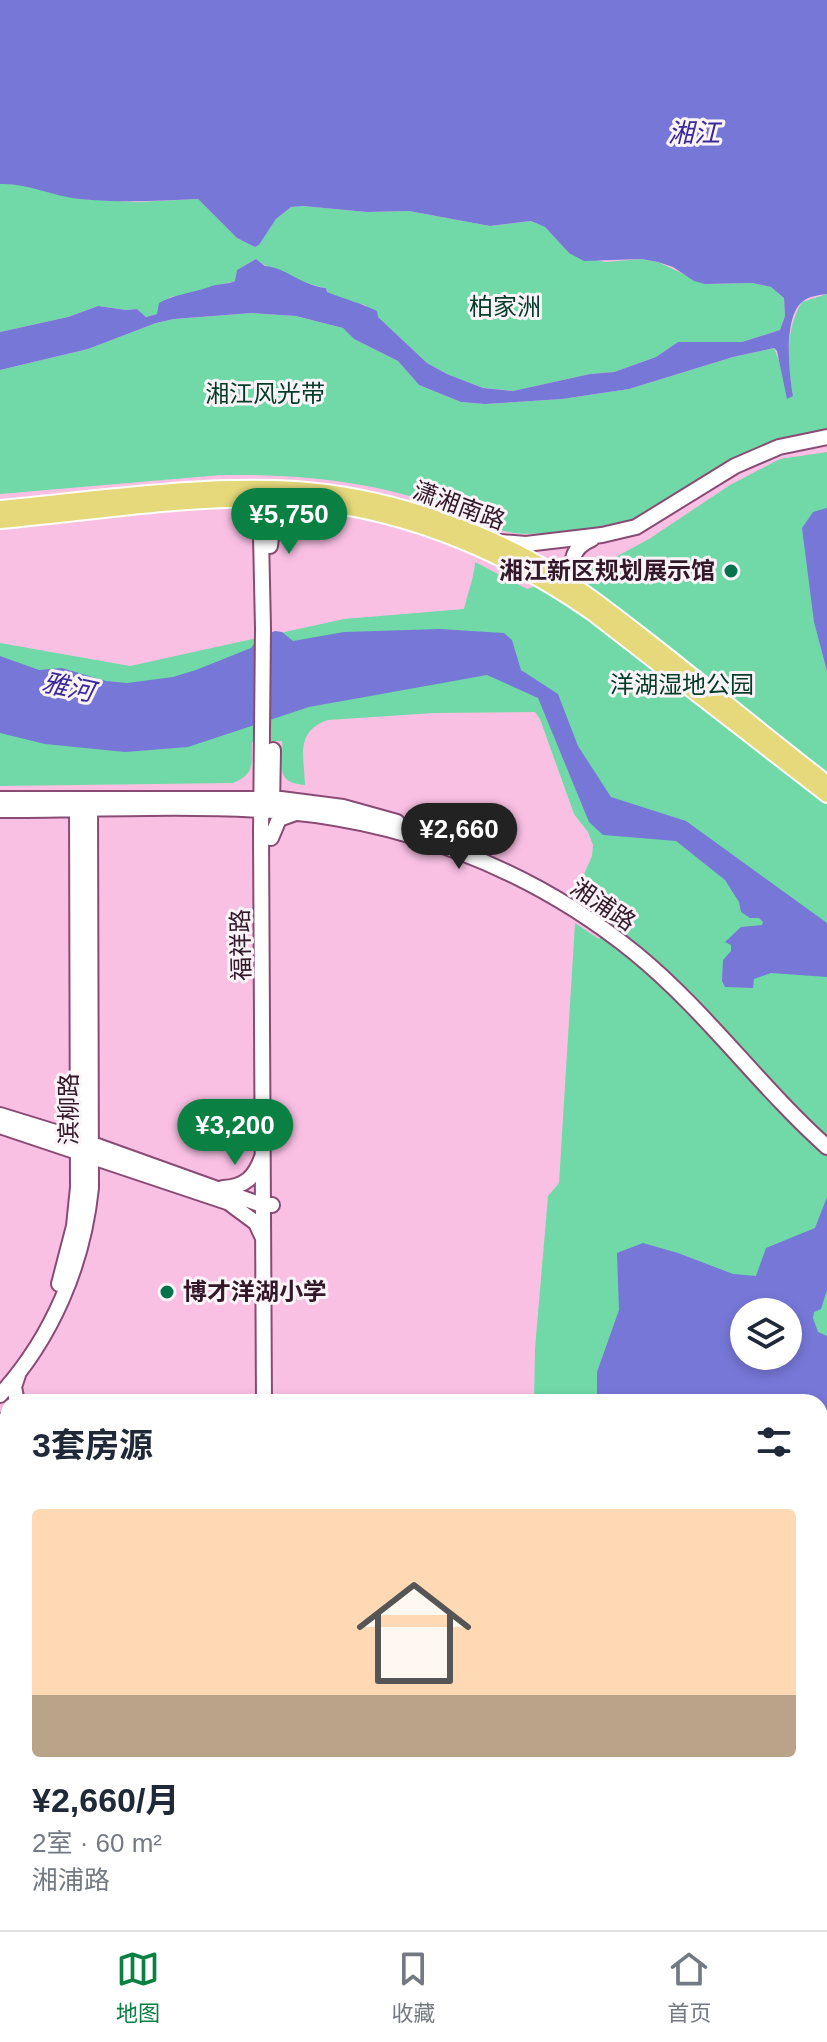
<!DOCTYPE html>
<html lang="zh">
<meta charset="utf-8">
<style>
:root{--surface:#fff;--page:#f6f6f7;--text:#1f2937;--muted:#747a83;--line:#e0e1e3;--accent:#0b8043}
body{margin:0;font-family:Arial,"Noto Sans SC",sans-serif;background:var(--page);color:var(--text);height:100vh;display:flex;flex-direction:column;font-size:30px;white-space:nowrap}
*{box-sizing:border-box;margin:0}
p{font-size:26px;color:var(--muted)}
.icon{flex:none;width:44px;height:44px;fill:none;stroke:currentColor;stroke-width:2;stroke-linecap:round;stroke-linejoin:round}
.map{position:relative;flex:1;overflow:hidden}
.sheet{position:absolute;left:0px;top:1394px;width:828px;height:536px;display:flex;flex-direction:column;background:var(--surface);border-radius:24px 24px 0 0;box-shadow:0 4px 12px #0003}
.sheet>*{flex:none}
.buttons{position:absolute;left:730px;top:1298px;display:grid;gap:16px}
.buttons a{display:grid;place-items:center;width:72px;height:72px;border-radius:50%;background:var(--surface);box-shadow:0 4px 12px #0003;font-size:40px}
.price{position:absolute;translate:-50% -68px;padding:0 18px;border-radius:28px;background:var(--accent);color:#fff;font-size:26px;line-height:52px;filter:drop-shadow(0 2px 4px #0008)}
.price::after{content:'';position:absolute;left:50%;top:48px;width:24px;height:18px;margin-left:-12px;background:inherit;clip-path:polygon(0 0,100% 0,50% 100%)}
.price.on{background:#222;color:#fff}
ul{padding:0;list-style:none}
li{display:grid;align-content:center;gap:16px;height:424px;padding:0 32px}
li+li{border-top:2px solid var(--line)}
li span{display:grid;place-items:center;height:248px;border-radius:8px;color:#555}
li>.icon{margin-inline-start:auto}
span .icon{width:144px;height:144px;fill:#fffc;stroke-width:1}
li b{font-size:34px}
h2{display:flex;justify-content:space-between;align-items:center;height:96px;padding:0 32px;font-size:34px}
.tab-bar{display:flex;justify-content:space-around;align-items:center;height:112px;border-top:2px solid var(--line);background:var(--surface);font-size:22px;color:var(--muted)}
.tab-bar a{display:grid;justify-items:center;gap:4px}
.tab-bar .on{color:var(--accent)}
.map>svg:first-child{display:block}
.green{fill:#71d9a7;fill-rule:evenodd}
.water{fill:#7777d8;fill-rule:evenodd}
.lines{fill:none;stroke-linecap:round;stroke-linejoin:round}
.secondary-casing{stroke:#894b74;stroke-width:18}
.primary-casing{stroke:#fff;stroke-width:18}
.highway-casing{stroke:#fff;stroke-width:20}
.secondary{stroke:#fff;stroke-width:14}
.primary{stroke:#e5d97b;stroke-width:14}
.highway{stroke:#d4bf23;stroke-width:16}
.poi-dot{fill:#04734c;stroke:#faf3f7;stroke-width:3}
.labels{text-anchor:middle;stroke-width:6;stroke-linejoin:round;paint-order:stroke}
.park-label{font-size:24px;fill:#003c25;stroke:#faf3f7}
.street-label{font-size:24px;fill:#321829;stroke:#faf3f7}
.poi-label{font-size:24px;font-weight:bold;fill:#321829;stroke:#faf3f7;text-anchor:end}
.water-label{font-size:26px;font-style:italic;fill:#39289a;stroke:#faf3f7}
</style>
<div class="map">
<svg width="827" height="1930" viewBox="0 0 827 1930">
<rect width="100%" height="100%" fill="#fac0e4"/>
<path class="green" d="M0,184h22l57,15 58,3 61,-3 39,39 18,9 4,-2 17,-26 15,-12 12,-1 64,6 42,-1 81,15 41,-5 14,6 24,26 36,9 37,-3 16,3 47,22 47,-1 19,4 13,11 1,18 -5,14 -38,12h-64l-22,15 -42,15 -24,2 -76,17 -31,-3 -36,-14 -20,-11 -62,-58 -17,-3 -21,-10 -1,-4c-16,-2 -59,-19 -70,-29l-19,11 -1,11 -27,6 -7,5 -32,5 -13,17 -11,3 -9,-8 -11,1 -28,-4 -30,11 -68,15z
M827,294v137c-34,5 -68,14 -98,30 -24,12 -44,29 -66,43 -29,19 -65,26 -99,28 -18,1 -42,4 -60,-1 -31,-9 -60,-25 -91,-34 -62,-18 -128,-23 -192,-22l-221,19v-124l88,-21 68,-26 18,-4 78,-6 44,3 47,12 11,11 44,22 21,24 42,17 24,2 77,-5 67,-10 104,-32 41,-9 19,48c-6,-31 -8,-67 9,-94z
M827,452v1478h-331v-8h324v-520h-286l1,-53 13,-153 11,-13 16,-260 24,16 16,-26 -37,-25 14,-32 1,-11 -5,-13 -14,-18 -34,-95 -5,-7 -101,1 -106,7c-33,11 -24,36 -23,65 -32,-3 -21,-19 -23,-44l-30,1c-1,21 4,32 -19,41l-233,3v-143l130,23 214,-47 120,-10c3,-13 11,-35 11,-47l52,27 72,-23 50,-27 81,-54 50,-26zM744,1312h44v44h-44z"/>
<path class="water" d="M0,0h827v294c-8,1 -18,2 -25,8 -19,16 -13,72 -9,94l-6,3 -10,-48 -3,-3 -41,9 -104,32 -67,10 -77,5 -24,-2 -42,-17 -21,-24 -44,-22 -11,-11 -47,-12 -44,-3 -78,6 -18,4 -68,26 -88,21v-38l68,-15 30,-11 28,4 11,-1 9,8 11,-3 2,-11c16,-9 34,-10 50,-16 9,-4 18,-2 26,-6l2,-11 19,-11 9,7c20,1 37,20 61,22l1,4c17,7 34,11 50,19l1,6 49,46 20,11 36,14 30,3 77,-17 24,-2 42,-15 22,-15h64l38,-12 5,-14 -1,-18 -13,-11 -19,-4 -47,1 -11,-3 -21,-14 -15,-5 -16,-3 -58,2 -15,-8 -24,-26 -14,-6 -41,5 -81,-15 -42,1 -64,-6 -12,1 -15,12 -17,26 -4,2 -18,-9 -39,-39c-39,2 -79,4 -119,0 -27,-3 -51,-16 -79,-15z
M827,508v163l-13,-49 -12,-94 11,-16z
M440,629l64,4 8,7 9,30 37,24 20,52 33,51 75,24 141,102v54l-56,-4 -17,6 -1,9 -28,-1 -3,-6 1,-21 8,-9v-6l-6,-3 16,-15 21,-2 1,-3 -4,-4h-9l-9,-6 -2,-10 -14,-22 -49,-39 -73,-6 -14,-13 -51,-124 -51,-23 -178,32 -121,40 -63,5 -80,-8 -45,-11v-77l39,14 23,-2 44,13 21,2 46,-6 23,-7 55,-22 8,-11 16,-6 7,1 11,9 51,-9z
M827,1197v93l-6,19 -7,3 -1,6 5,14 9,4v174l-7,-6v-102h-211l-12,-6v-24l22,-62 -2,-57 26,-10 35,10 55,21 23,2 10,-28 49,-20zM744,1312h44v44h-44z"/>
<g class="lines">
<g class="secondary-casing">
<path id="secondary" d="M260,490l3,138 -2,205 3,569
M500,542l26,2 76,-9 34,-8 99,-61 44,-19 48,-10
M270,546c2,-23 11,-41 36,-43
M578,587c-9,-20 -9,-39 14,-48
M0,799h281l62,8 54,15
M272,806l1,-56
M0,810c87,0 175,-5 261,0 136,7 268,57 374,143 71,58 124,133 192,194
M271,838l8,-19 14,-5
M0,1115l78,24 181,65 13,1
M0,1126l230,77
M223,1188c22,-1 32,-11 39,-31
M229,1203l27,20 6,13
M59,1284l15,-58 4,-39 -1,-384
M0,1395c52,-57 83,-130 91,-207l-1,-385
M17,1402l-3,-15 4,-12
M0,1421h8
M820,1655h7
M0,1663h8
M820,1667l7,-1
M276,1922v8
M263,1930l1,-8"/>
</g>
<g class="primary-casing">
<path id="primary" d="M0,508c97,-9 198,-25 296,-19 87,6 177,36 252,80 39,23 73,51 108,78 57,45 113,91 171,136
M0,521c90,-8 190,-25 280,-21 113,5 220,49 311,112l236,183"/>
</g>
<g class="highway-casing">
<path id="highway" d="M820,1857l7,-8
M820,1880l7,-8
M0,1917l8,1
M51,1922l51,8
M108,1922l42,8
M740,1930l13,-8
M766,1930l10,-8"/>
</g>
<use href="#secondary" class="secondary"/>
<use href="#primary" class="primary"/>
<use href="#highway" class="highway"/>
</g>
<g class="poi-dot">
<circle cx="731" cy="571" r="8"/>
<circle cx="167" cy="1292" r="8"/>
</g>
<g class="labels">
<g class="park-label">
<text x="505" y="315">柏家洲</text>
<text x="265" y="402">湘江风光带</text>
<text x="682" y="693">洋湖湿地公园</text>
</g>
<g class="street-label">
<text transform="translate(459 506) rotate(20)" y="8">潇湘南路</text>
<text transform="translate(603 905) rotate(34)" y="8">湘浦路</text>
<text transform="translate(241 945) rotate(-91)" y="8">福祥路</text>
<text transform="translate(69 1109) rotate(-90)" y="8">滨柳路</text>
</g>
<g class="poi-label">
<text x="715" y="579">湘江新区规划展示馆</text>
<text x="183" y="1300" text-anchor="start">博才洋湖小学</text>
</g>
<g class="water-label">
<text x="694" y="142">湘江</text>
<text transform="translate(68 687) rotate(12)" y="9">雅河</text>
</g>
</g>
</svg>
<div class="buttons">
<a><svg class="icon" aria-label="layers" viewBox="0 0 24 24"><path d="M12 4l9 5-9 5-9-5zM3 14l9 5 9-5"/></svg></a>
</div>
<b class="price" style="left:289px;top:556px">¥5,750</b>
<b class="price on" style="left:459px;top:871px">¥2,660</b>
<b class="price" style="left:235px;top:1167px">¥3,200</b>
<section class="sheet">
<h2>3套房源<svg class="icon" aria-label="filters" viewBox="0 0 24 24"><path d="M4 7h16M4 17h16"/><circle cx="9" cy="7" r="2"/><circle cx="15" cy="17" r="2"/></svg></h2>
<ul>
<li><span style="background:linear-gradient(#ffd9b3 75%,#b9a48a 0)"><svg class="icon" aria-label="home" viewBox="0 0 24 24"><path d="M3 11l9-7 9 7M6 9v11h12V9"/></svg></span><div><b>¥2,660/月</b><p>2室 · 60 m²</p><p>湘浦路</p></div></li>
</ul>
</section>
</div>
<nav class="tab-bar">
<a class="on"><svg class="icon" aria-label="map" viewBox="0 0 24 24"><path d="M3 6l6-2 6 2 6-2v14l-6 2-6-2-6 2zM9 4v14M15 6v14"/></svg>地图</a>
<a><svg class="icon" aria-label="saved" viewBox="0 0 24 24"><path d="M7 4h10v16l-5-4-5 4z"/></svg>收藏</a>
<a><svg class="icon" aria-label="home" viewBox="0 0 24 24"><path d="M3 11l9-7 9 7M6 9v11h12V9"/></svg>首页</a>
</nav>
